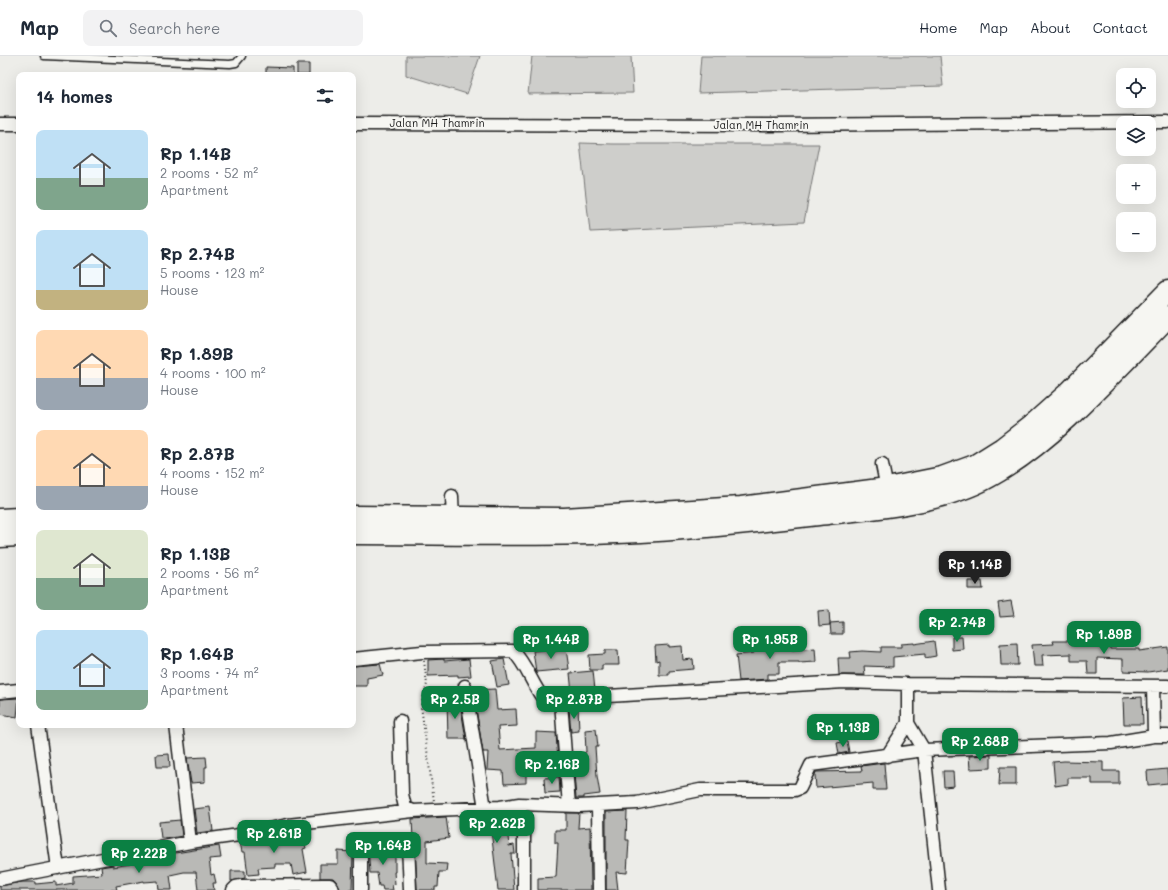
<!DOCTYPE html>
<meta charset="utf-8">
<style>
:root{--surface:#fff;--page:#f2f2f3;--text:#1f2937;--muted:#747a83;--line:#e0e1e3;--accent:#0b8043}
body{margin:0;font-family:Mali,sans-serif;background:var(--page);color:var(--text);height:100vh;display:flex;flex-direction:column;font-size:15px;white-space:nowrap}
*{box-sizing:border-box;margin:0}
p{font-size:13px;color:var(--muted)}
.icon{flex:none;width:22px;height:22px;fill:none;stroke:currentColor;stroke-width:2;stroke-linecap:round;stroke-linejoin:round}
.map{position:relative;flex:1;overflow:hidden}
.side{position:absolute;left:16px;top:16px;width:340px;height:656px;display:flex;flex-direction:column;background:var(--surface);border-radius:8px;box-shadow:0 4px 16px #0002}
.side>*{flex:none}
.controls{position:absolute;left:1116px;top:12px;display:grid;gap:8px}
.controls a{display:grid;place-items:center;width:40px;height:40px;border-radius:8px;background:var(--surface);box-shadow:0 4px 16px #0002;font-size:20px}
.price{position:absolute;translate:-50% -34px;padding:0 9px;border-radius:8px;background:var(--accent);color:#fff;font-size:13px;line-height:26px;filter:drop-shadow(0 1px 2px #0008)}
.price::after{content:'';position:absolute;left:50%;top:24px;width:12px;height:9px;margin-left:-6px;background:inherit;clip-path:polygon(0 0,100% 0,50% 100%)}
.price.on{background:#222;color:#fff}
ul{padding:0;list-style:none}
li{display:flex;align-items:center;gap:12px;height:100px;padding:0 20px}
li span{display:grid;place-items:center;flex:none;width:112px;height:80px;border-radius:8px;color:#555}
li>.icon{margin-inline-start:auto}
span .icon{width:48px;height:48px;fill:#fffc;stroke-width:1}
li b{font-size:17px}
h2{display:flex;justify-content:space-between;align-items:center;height:48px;padding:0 20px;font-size:17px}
header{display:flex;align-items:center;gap:24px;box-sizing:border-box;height:56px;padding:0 20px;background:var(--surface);border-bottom:1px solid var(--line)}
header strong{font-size:19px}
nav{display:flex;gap:22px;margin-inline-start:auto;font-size:14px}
.search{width:280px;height:36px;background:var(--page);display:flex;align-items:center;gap:10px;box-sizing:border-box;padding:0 14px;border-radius:8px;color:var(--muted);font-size:15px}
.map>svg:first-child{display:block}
.green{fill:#cececb;stroke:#757574}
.building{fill:#b9b9b6;stroke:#1c1c1c}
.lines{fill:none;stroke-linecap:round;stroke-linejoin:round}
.service-casing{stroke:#1c1c1c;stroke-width:9}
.minor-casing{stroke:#1c1c1c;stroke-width:15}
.trunk-casing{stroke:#1c1c1c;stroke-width:23}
.path{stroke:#1c1c1c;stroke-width:2;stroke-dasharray:1 3;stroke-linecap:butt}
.service{stroke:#f6f6f2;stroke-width:6}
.minor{stroke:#f6f6f2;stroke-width:12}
.trunk{stroke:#f6f6f2;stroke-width:20}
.labels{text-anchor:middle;stroke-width:3.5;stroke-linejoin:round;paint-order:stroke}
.street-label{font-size:11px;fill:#1c1c1c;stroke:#f6f6f2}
</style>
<header>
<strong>Map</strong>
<div class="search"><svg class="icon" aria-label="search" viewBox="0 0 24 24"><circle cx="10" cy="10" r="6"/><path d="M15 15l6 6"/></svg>Search here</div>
<nav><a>Home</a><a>Map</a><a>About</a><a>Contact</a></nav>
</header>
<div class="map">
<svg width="1168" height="834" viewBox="0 0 1168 834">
<rect width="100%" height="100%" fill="#edede9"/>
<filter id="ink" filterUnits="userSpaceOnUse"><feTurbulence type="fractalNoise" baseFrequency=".025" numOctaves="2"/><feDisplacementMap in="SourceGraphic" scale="8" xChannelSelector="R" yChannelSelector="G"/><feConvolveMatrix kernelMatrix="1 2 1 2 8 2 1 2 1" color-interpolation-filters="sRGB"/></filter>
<g filter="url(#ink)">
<path class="green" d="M406,0h74l-13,38 -61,-19z
M532,0h99l2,37 -105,1z
M701,0h239l3,30 -245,7z
M580,87l33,1h206l-15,78 -214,10z"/>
<path class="building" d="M297,8h12v11h-12z
M266,11l27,1v7h-27z
M968,525h14l1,8h-15z
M1011,545l3,15 -14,1 -2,-14z
M829,554l1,15 -11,1 -1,-15z
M843,566v12h-12l-1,-11z
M952,581h10l1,12 -11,1z
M1070,582l40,1v10h29v2l29,-4v22l-20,3 -25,-1v-12l-26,-1v16h-9l-1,-13h-16v-7l-29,1 1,11h-9l-2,-21 22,-1 -1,-3h17z
M767,583v6l25,-2v7l23,-2 1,14 -17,1v-1h-20v12h-11v5l-29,2 -3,-26 18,-2 -1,-13z
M934,585l2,15 -11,2v-4l-32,3v10l-29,-1 1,9h-26l-1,-17h13l-1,-6 12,-1 19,1v-5h20v-3l13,-1v1z
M1017,587l1,22h-17l-1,-21z
M669,589v2l13,-1 1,14 10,-1 1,10 -25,2v4h-10v-15l-3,1 -1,-15z
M551,593v3l15,-3 3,20 -33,3 -3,-21z
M605,594h13l1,15h-17v5h-12l-1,-15 16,-1z
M444,603v2l25,-2 2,17 -13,1v-2l-30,1v-16z
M504,603l5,26 -12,2 -5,-26z
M380,608l3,11 -16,3v8h-14v-20z
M593,615l2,19 -23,3 -2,-20z
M495,633l2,21 19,-1 1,17 -19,1 2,23 36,-2v-16l20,1 2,28 -32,1v21l-22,1 -1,-13 -16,-1 1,-18h-5l-10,-62z
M459,641l7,42h-18l-1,-41z
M1142,641l1,27h-19l-1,-26z
M19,642l-2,19 -17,-3v-15z
M578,651l1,24 -8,1 -2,-23z
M828,665h10v10h-10z
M596,673l2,18h-3l2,29 3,18 -16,2v2h-8l-3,-37 11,-1 -1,-7 3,-1 -1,-22z
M847,685l2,11 -10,2 -2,-11z
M169,698l1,13h-13l-1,-12z
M991,699v13l-21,1 -1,-13z
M206,701l1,10h-2v15l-14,1 -4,-25z
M1064,705l39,1v9h16v13h-27v-6h-24v6l-13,2 -2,-24z
M884,707l2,27h-13v-7l-57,5 -1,-13 1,-3 46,-1 -1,-5z
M1000,711h16v18h-17z
M1167,713l1,14 -20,2 -1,-14z
M943,715h10l1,15 -10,1z
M559,721l1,15 -15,1 -1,-15z
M210,751l3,24 -16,2 -3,-24z
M627,755l-1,29h3l-2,33 -11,-1 2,18h-12v-78z
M513,757l1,3 -3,1 1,11h-5l2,18 5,-1 1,9h-4l3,36h-16l-7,-60 -26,1v-15l35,-2z
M566,757h13l-1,15 12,-1 1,63h-53v-12l18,-1 2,-34h-3v-13h11z
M446,761l3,21 -22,3v22l20,1 -1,8h-7l-1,15h-3v3h-18l-2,-46 -2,-5 -1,-20z
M180,764l2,16 -16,3v-1h-5l-2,-16z
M280,778l2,10 21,-6 3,10 -3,1 4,23 -14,3 -2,-11h-16v3l-17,1 1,6 -11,1 -3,-23h-3l-2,-10z
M381,789l1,6h13v21h-1l1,12 -3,1 1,5h-10l-1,-4h-3l-2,-13h-7l-2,-27z
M219,790l2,12 -12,1 2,16 3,-1 2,9h-3l1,7h-16l-2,-18h-12l-14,3 2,15h-13l-1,-9 -14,1v-1l-28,5 1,4h-117v-4l22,-4h14v2l20,-2v4l17,-3v-7l29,-2 -1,-7 12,-2v2l17,-3v-2l25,-2 15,-3 -1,-3z
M338,795l15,1 -1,38h-12l-2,-6 -5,-6h-13v-14h18z
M231,815h14v7l-14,3z"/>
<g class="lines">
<g class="service-casing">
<path id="service" d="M44,0l186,8 6,-1 6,-7"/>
</g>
<g class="minor-casing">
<path id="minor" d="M0,68h19
M353,68l420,1 395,-3
M882,408l6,30
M452,440l1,27
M353,603l69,-7 91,-1c14,14 19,34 32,50l16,1 47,-6 236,-14 64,2 260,2
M465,630l20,122
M0,636l19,-2
M561,646l8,104
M400,665l2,73 3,13 8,4
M908,667l16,27 15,140
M38,669l20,143
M176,669l14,117
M1154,680h14
M887,700l21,-33v-39
M519,748l5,28v58
M598,749l1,85
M408,788l2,46
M361,793v41
M0,823l190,-37 56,-8 42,-9 125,-14 87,-4 19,-3 60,2 58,-3 63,-13h95l5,-2 11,-23 113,-15 187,-7 43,-7 -1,-50
M233,834l3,-3 5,-1 83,-1h6l2,3 1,2"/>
</g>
<g class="trunk-casing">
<path id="trunk" d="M353,460l211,2 177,-11 146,-19 55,-11 33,-12 27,-17 31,-24 37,-33 98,-100
M0,463l19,-1
M353,478c96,0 193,3 288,-2 60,-3 118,-10 177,-17 54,-6 115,-10 164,-34 32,-16 60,-39 86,-63 34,-32 67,-67 100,-101
M0,481l19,-1"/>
</g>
<path class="path" d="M424,605l3,23 -6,22 13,95"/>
<use href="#service" class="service"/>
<use href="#minor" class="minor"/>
<use href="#trunk" class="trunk"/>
</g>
</g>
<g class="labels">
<g class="street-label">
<text x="437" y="71">Jalan MH Thamrin</text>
<text x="761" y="73">Jalan MH Thamrin</text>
</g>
</g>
</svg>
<div class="controls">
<a><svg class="icon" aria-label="locate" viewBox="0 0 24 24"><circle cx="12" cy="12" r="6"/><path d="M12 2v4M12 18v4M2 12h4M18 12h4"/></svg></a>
<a><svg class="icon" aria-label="layers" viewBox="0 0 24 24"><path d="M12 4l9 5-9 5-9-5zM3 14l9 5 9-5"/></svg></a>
<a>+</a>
<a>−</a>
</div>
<b class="price on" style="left:975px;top:529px">Rp 1.14B</b>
<b class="price" style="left:957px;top:587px">Rp 2.74B</b>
<b class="price" style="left:1104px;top:599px">Rp 1.89B</b>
<b class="price" style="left:551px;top:604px">Rp 1.44B</b>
<b class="price" style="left:770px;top:604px">Rp 1.95B</b>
<b class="price" style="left:455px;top:664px">Rp 2.5B</b>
<b class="price" style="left:574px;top:664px">Rp 2.87B</b>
<b class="price" style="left:843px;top:692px">Rp 1.13B</b>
<b class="price" style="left:980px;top:706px">Rp 2.68B</b>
<b class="price" style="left:552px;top:729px">Rp 2.16B</b>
<b class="price" style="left:497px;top:788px">Rp 2.62B</b>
<b class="price" style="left:274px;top:798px">Rp 2.61B</b>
<b class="price" style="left:383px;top:810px">Rp 1.64B</b>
<b class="price" style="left:139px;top:818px">Rp 2.22B</b>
<section class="side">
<h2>14 homes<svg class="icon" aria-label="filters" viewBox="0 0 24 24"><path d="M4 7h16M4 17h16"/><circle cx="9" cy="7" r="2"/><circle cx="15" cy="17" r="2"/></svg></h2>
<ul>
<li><span style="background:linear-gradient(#bfe0f5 60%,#7fa58c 0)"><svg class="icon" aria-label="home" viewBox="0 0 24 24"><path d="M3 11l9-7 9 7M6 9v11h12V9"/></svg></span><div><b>Rp 1.14B</b><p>2 rooms · 52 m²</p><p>Apartment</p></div></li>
<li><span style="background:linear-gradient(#bfe0f5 75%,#c2b280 0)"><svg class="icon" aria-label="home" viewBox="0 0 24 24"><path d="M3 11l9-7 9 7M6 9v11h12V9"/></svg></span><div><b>Rp 2.74B</b><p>5 rooms · 123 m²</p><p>House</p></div></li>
<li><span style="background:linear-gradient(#ffd9b3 60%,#9aa5b1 0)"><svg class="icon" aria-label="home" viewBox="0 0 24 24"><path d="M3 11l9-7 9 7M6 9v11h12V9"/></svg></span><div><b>Rp 1.89B</b><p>4 rooms · 100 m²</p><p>House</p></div></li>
<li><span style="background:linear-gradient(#ffd9b3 70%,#9aa5b1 0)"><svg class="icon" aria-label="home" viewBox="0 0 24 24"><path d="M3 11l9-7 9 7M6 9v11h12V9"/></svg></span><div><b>Rp 2.87B</b><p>4 rooms · 152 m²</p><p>House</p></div></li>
<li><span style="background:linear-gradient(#dfe7d0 60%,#7fa58c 0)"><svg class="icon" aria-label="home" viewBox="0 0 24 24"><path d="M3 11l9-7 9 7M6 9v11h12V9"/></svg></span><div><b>Rp 1.13B</b><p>2 rooms · 56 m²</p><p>Apartment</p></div></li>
<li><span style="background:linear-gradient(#bfe0f5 75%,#7fa58c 0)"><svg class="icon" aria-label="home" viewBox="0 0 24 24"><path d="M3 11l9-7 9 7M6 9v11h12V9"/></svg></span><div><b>Rp 1.64B</b><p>3 rooms · 74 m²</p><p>Apartment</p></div></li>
</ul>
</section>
</div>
